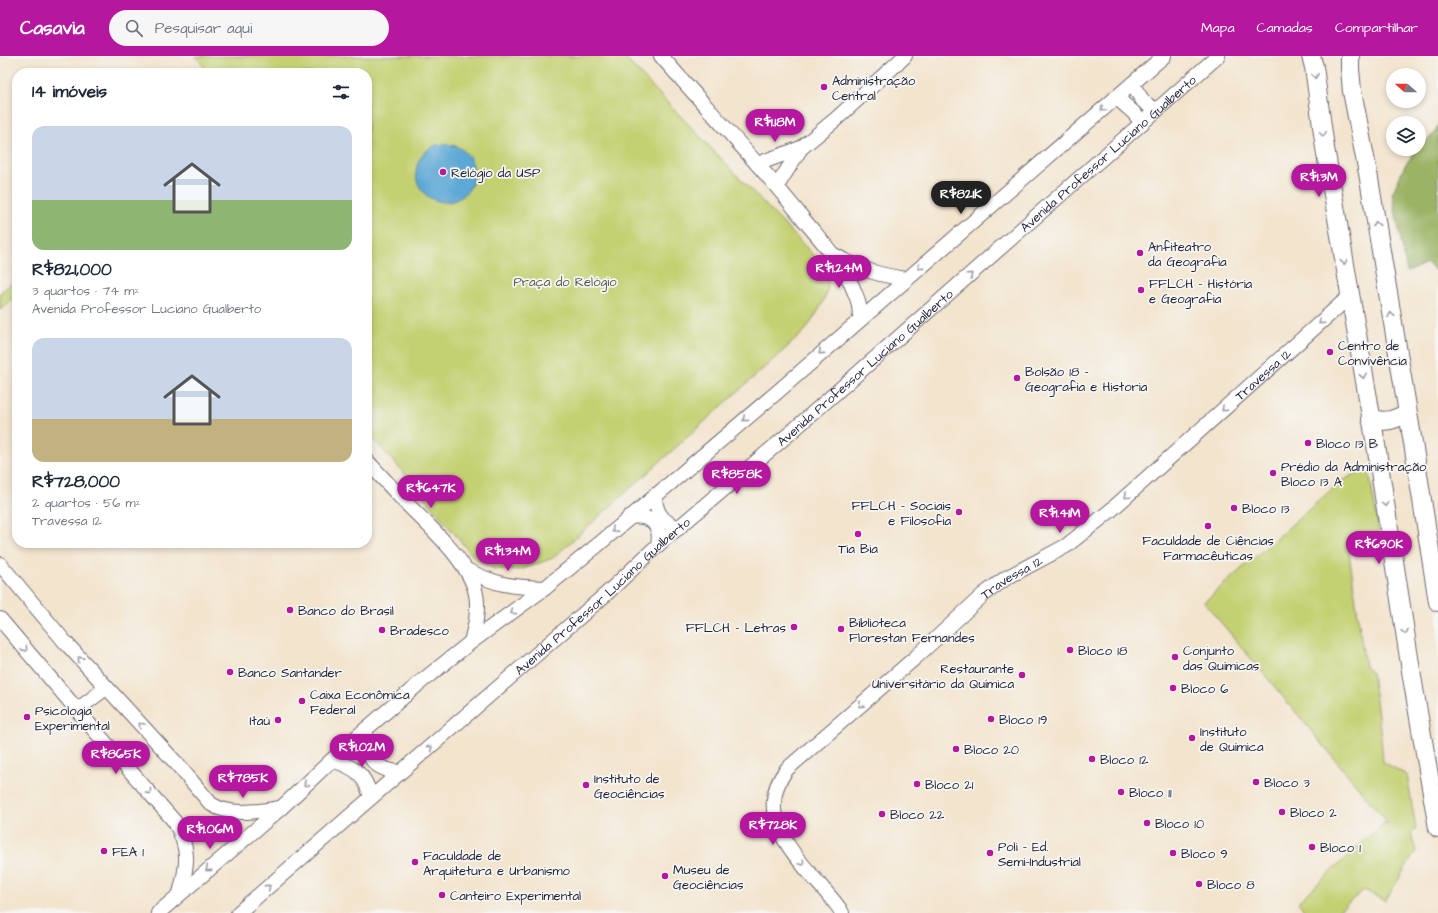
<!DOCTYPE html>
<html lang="pt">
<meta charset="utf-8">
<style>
:root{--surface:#fff;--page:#f6f6f7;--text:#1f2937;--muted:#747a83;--accent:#b5179e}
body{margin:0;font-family:"Architects Daughter",sans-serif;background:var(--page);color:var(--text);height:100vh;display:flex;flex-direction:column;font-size:15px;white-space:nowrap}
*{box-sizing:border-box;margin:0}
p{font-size:13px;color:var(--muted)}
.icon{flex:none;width:22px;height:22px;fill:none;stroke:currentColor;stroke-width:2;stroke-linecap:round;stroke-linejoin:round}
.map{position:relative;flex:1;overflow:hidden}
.details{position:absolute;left:12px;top:12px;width:360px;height:480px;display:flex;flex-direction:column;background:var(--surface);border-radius:16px;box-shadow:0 2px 6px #0003}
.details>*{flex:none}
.needle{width:26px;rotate:291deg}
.fabs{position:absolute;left:1386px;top:12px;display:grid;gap:8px}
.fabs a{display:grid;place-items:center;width:40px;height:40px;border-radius:50%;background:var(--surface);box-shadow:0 2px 6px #0003;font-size:20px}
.price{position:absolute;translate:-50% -34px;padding:0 9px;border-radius:14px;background:var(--accent);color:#fff;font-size:13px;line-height:26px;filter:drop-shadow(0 1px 2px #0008)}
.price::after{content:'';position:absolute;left:50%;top:24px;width:12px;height:9px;margin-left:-6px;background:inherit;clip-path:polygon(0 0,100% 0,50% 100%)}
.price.selected{background:#222;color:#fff}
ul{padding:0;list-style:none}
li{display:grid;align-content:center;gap:8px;height:212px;padding:0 20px}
li span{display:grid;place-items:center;height:124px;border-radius:12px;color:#555}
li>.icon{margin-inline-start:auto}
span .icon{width:72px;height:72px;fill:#fffc;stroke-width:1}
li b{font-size:17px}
h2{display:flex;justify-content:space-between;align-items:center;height:48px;padding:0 20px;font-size:17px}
header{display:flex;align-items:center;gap:24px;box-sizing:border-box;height:56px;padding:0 20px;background:var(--accent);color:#fff}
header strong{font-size:19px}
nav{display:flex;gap:22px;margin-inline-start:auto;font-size:14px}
.search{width:280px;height:36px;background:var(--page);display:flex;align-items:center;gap:10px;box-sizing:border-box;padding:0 14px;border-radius:22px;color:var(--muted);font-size:15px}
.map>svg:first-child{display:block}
.green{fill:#c4d173;stroke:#737a57}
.forest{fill:#9bb365;stroke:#5e6a50}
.water{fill:#5da8d5;stroke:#406588}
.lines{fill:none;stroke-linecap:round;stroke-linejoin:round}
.minor-casing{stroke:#6b666e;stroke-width:16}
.major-casing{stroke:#6b666e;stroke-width:20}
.minor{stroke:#fff;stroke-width:14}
.major{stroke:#fff;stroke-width:18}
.oneway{stroke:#9c9ca7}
.poi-dot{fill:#b5179e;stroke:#f6f6f2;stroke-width:1.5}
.labels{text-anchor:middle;stroke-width:3.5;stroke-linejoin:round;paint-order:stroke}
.poi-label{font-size:13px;fill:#22223b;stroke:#f6f6f2;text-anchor:start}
.street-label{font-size:13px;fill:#22223b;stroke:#f6f6f2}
.park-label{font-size:13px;fill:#53574c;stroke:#f6f6f2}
</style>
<header>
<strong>Casavia</strong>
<div class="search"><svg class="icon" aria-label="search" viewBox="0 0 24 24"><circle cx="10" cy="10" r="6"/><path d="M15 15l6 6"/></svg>Pesquisar aqui</div>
<nav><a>Mapa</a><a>Camadas</a><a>Compartilhar</a></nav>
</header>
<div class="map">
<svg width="1438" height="857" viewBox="0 0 1438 857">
<rect width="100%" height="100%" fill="#f6f6f2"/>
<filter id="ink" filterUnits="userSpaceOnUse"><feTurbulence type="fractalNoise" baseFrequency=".025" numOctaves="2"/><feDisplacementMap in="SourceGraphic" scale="8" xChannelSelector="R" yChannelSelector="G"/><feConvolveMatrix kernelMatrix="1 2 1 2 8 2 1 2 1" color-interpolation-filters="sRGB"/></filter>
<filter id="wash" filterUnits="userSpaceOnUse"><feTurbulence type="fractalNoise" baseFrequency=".012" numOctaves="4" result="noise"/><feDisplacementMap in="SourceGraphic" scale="16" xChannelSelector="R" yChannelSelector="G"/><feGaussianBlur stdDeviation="0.9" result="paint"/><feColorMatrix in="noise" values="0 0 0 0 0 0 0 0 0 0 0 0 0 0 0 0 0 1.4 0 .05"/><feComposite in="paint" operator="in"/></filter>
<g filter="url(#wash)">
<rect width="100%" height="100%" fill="#f3e4cd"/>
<path class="green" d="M195,0h428l197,206c2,3 5,7 7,10 6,20 -12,45 -23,60l-251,226 -33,12 -26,-1 -16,-9 -6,-5 -69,-83 -36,-40v-359h-158z
M14,225l3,4v10l-17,15v-17z
M1368,410l10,59 1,17 -28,6 -2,4 16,115 7,6 9,63 2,26 24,13 9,54 -5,4 5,18 -31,50 -21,-11 -28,23h-30l-8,-11 86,-79h4l-184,-221 135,-119z"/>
<path class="forest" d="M1438,68v149l-11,-10 -20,9 -15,-78 13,-29 16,-20 14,-12z"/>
<path class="water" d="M416 117a29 29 0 1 1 58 0a29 29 0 1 1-58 0Z"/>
</g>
<g filter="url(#ink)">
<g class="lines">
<g class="minor-casing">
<g id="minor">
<path d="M661,0c48,55 99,108 144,165 18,22 40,45 50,72 4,8 5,17 5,26"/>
<path d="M1132,28l11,17 13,10"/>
<path d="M1116,41l18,16 8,10"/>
<path d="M757,108l44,-16"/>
<path d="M777,130l24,-38 35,-29 69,-63"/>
<path d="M834,199c24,14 45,20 72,24"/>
<path d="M367,405c12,13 25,27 37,40 23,23 66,61 72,93 3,17 -1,32 -5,48"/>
<path d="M655,439c0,17 7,27 24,33"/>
<path d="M629,461c21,-3 33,7 29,28"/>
<path d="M0,508l65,78 112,122 34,40c20,13 47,7 69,4"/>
<path d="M467,514c29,15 45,17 78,18"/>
<path d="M0,563l89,105 86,98c15,28 13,42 5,71"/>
<path d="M77,654l29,-22"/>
<path d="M366,673c-3,26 8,41 33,43"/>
<path d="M332,704c24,8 32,13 39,37"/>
<path d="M158,857l123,-105 71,-67 70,-60 49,-39 74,-54 54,-44 176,-150 389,-338"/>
<path id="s1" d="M238,857l367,-318 53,-50 131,-111 429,-378"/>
<path id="s2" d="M842,857c-4,-8 -11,-15 -17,-22 -29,-35 -74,-76 -38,-122l129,-112 67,-62 23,-17 60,-32 44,-35 240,-215"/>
</g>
</g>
<g class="major-casing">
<path id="major" d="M1311,0l3,11 11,81 51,297 36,232 26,151
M1350,0v13l2,22 16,82 46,276 24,153
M1371,363c16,4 22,1 37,-6"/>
</g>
<use href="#minor" class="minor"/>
<use href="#major" class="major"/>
</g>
<defs><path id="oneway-chevron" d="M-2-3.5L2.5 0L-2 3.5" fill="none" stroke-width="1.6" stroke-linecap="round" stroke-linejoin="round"/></defs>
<g class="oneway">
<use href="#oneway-chevron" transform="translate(1315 20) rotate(83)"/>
<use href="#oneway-chevron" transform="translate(1103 53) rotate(139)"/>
<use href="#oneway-chevron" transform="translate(1323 78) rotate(82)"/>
<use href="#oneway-chevron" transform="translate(1376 168) rotate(-100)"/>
<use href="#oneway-chevron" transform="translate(1344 206) rotate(81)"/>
<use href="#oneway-chevron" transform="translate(920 211) rotate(139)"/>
<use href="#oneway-chevron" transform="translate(970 219) rotate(-42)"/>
<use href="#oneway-chevron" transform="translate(1391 259) rotate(-99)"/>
<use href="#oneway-chevron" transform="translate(1321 266) rotate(138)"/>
<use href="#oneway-chevron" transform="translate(821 296) rotate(140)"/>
<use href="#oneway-chevron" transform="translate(1363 320) rotate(80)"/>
<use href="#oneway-chevron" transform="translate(1224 353) rotate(138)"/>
<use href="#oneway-chevron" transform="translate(745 363) rotate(140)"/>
<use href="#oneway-chevron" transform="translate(1127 440) rotate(137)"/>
<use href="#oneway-chevron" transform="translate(1385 448) rotate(81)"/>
<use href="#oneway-chevron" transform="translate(614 474) rotate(138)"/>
<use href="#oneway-chevron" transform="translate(513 556) rotate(144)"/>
<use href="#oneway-chevron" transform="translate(1405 576) rotate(80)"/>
<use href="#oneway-chevron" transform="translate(25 593) rotate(50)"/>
<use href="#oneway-chevron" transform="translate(80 603) rotate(-132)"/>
<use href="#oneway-chevron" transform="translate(861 649) rotate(138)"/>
<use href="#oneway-chevron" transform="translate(141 669) rotate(-133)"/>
<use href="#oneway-chevron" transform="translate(430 692) rotate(-39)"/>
<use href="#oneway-chevron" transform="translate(306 728) rotate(137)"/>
<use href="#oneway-chevron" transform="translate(149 736) rotate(49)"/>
<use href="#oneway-chevron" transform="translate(802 807) rotate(50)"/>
<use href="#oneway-chevron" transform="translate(208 813) rotate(140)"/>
<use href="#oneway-chevron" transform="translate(268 831) rotate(-41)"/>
</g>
</g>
<g class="poi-dot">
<circle cx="824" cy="31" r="4"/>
<circle cx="443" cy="116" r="4"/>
<circle cx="1140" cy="197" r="4"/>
<circle cx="1141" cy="234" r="4"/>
<circle cx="1330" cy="296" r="4"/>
<circle cx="1017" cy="322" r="4"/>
<circle cx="1308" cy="387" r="4"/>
<circle cx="1273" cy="417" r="4"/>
<circle cx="1234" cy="452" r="4"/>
<circle cx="959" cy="456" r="4"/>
<circle cx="1208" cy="470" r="4"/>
<circle cx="858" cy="478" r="4"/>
<circle cx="290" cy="554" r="4"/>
<circle cx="794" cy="571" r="4"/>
<circle cx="841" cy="573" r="4"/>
<circle cx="382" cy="574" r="4"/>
<circle cx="1070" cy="594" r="4"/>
<circle cx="1175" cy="601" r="4"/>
<circle cx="230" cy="616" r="4"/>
<circle cx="1022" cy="619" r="4"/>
<circle cx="1173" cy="632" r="4"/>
<circle cx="302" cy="645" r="4"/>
<circle cx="27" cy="661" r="4"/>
<circle cx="991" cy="663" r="4"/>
<circle cx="278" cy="664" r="4"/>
<circle cx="1192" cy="682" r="4"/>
<circle cx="956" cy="693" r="4"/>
<circle cx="1092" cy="703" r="4"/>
<circle cx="1256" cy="726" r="4"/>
<circle cx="917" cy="728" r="4"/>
<circle cx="586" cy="729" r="4"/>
<circle cx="1121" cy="736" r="4"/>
<circle cx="1282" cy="756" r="4"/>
<circle cx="882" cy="758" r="4"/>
<circle cx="1147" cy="767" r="4"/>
<circle cx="1312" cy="791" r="4"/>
<circle cx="104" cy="795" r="4"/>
<circle cx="990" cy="797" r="4"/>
<circle cx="1173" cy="797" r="4"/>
<circle cx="415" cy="806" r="4"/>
<circle cx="665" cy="820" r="4"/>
<circle cx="1199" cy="828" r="4"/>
<circle cx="442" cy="839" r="4"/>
</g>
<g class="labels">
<g class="poi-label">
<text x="832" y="29">Administração<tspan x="832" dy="15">Central</tspan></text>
<text x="451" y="121">Relógio da USP</text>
<text x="1148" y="195">Anfiteatro<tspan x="1148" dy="15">da Geografia</tspan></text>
<text x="1149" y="232">FFLCH - História<tspan x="1149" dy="15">e Geografia</tspan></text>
<text x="1338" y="294">Centro de<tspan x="1338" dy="15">Convivência</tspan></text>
<text x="1025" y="320">Bolsão 18 -<tspan x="1025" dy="15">Geografia e Historia</tspan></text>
<text x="1316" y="392">Bloco 13 B</text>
<text x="1281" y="415">Prédio da Administração<tspan x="1281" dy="15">Bloco 13 A</tspan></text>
<text x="951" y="454" text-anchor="end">FFLCH - Sociais<tspan x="951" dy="15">e Filosofia</tspan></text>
<text x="1242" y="457">Bloco 13</text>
<text x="1208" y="489" text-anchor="middle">Faculdade de Ciências<tspan x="1208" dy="15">Farmacêuticas</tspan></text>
<text x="858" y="497" text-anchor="middle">Tia Bia</text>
<text x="298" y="559">Banco do Brasil</text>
<text x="849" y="571">Biblioteca<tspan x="849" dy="15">Florestan Fernandes</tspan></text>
<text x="786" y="576" text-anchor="end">FFLCH - Letras</text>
<text x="390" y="579">Bradesco</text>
<text x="1078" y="599">Bloco 18</text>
<text x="1183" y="599">Conjunto<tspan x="1183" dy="15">das Químicas</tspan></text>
<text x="1014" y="617" text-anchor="end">Restaurante<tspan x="1014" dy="15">Universitário da Química</tspan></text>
<text x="238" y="621">Banco Santander</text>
<text x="1181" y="637">Bloco 6</text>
<text x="310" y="643">Caixa Econômica<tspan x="310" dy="15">Federal</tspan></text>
<text x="35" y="659">Psicologia<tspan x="35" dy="15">Experimental</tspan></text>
<text x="999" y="668">Bloco 19</text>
<text x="270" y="669" text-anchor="end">Itaú</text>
<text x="1200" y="680">Instituto<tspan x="1200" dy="15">de Química</tspan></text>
<text x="964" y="698">Bloco 20</text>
<text x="1100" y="708">Bloco 12</text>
<text x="594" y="727">Instituto de<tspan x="594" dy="15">Geociências</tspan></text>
<text x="1264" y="731">Bloco 3</text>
<text x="925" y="733">Bloco 21</text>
<text x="1129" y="741">Bloco 11</text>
<text x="1290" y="761">Bloco 2</text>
<text x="890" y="763">Bloco 22</text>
<text x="1155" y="772">Bloco 10</text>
<text x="998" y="795">Poli - Ed.<tspan x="998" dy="15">Semi-Industrial</tspan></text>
<text x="1320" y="796">Bloco 1</text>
<text x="112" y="800">FEA 1</text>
<text x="1181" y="802">Bloco 9</text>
<text x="423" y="804">Faculdade de<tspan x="423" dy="15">Arquitetura e Urbanismo</tspan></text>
<text x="673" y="818">Museu de<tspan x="673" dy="15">Geociências</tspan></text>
<text x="1207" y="833">Bloco 8</text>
<text x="450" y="844">Canteiro Experimental</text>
</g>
<g class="street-label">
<text dy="5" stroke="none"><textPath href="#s1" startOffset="1155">Avenida Professor Luciano Gualberto</textPath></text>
<text dy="5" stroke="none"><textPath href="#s1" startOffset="831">Avenida Professor Luciano Gualberto</textPath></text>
<text dy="5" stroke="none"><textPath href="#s2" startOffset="789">Travessa 12</textPath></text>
<text dy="5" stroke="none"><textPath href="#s2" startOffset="465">Travessa 12</textPath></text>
<text dy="5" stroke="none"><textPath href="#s1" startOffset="483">Avenida Professor Luciano Gualberto</textPath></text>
</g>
<g class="park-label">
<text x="565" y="230">Praça do Relógio</text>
</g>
</g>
</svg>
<div class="fabs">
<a><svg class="needle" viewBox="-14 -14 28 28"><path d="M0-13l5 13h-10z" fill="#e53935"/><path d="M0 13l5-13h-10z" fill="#747a83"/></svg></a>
<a><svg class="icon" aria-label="layers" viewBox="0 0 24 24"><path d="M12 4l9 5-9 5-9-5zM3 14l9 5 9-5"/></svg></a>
</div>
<b class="price" style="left:775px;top:87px">R$1.18M</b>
<b class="price" style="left:1319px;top:142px">R$1.3M</b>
<b class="price selected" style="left:961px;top:159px">R$821K</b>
<b class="price" style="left:839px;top:233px">R$1.24M</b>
<b class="price" style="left:737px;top:439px">R$858K</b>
<b class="price" style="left:431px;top:453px">R$647K</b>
<b class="price" style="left:1060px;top:478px">R$1.41M</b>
<b class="price" style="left:1379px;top:509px">R$690K</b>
<b class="price" style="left:508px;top:516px">R$1.34M</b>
<b class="price" style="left:362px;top:712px">R$1.02M</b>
<b class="price" style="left:116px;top:719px">R$865K</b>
<b class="price" style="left:243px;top:743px">R$785K</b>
<b class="price" style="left:773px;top:790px">R$728K</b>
<b class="price" style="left:210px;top:794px">R$1.06M</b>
<section class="details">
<h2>14 imóveis<svg class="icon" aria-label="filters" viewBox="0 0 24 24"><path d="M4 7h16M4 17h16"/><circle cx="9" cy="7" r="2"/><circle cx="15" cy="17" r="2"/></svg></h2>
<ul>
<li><span style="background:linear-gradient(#c9d6e8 60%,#8fb573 0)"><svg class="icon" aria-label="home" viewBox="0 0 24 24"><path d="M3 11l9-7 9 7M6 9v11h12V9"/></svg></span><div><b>R$821,000</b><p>3 quartos · 74 m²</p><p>Avenida Professor Luciano Gualberto</p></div></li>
<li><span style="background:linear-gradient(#c9d6e8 65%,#c2b280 0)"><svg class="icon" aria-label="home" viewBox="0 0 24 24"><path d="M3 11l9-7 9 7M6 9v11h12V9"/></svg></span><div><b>R$728,000</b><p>2 quartos · 56 m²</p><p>Travessa 12</p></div></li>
</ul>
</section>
</div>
